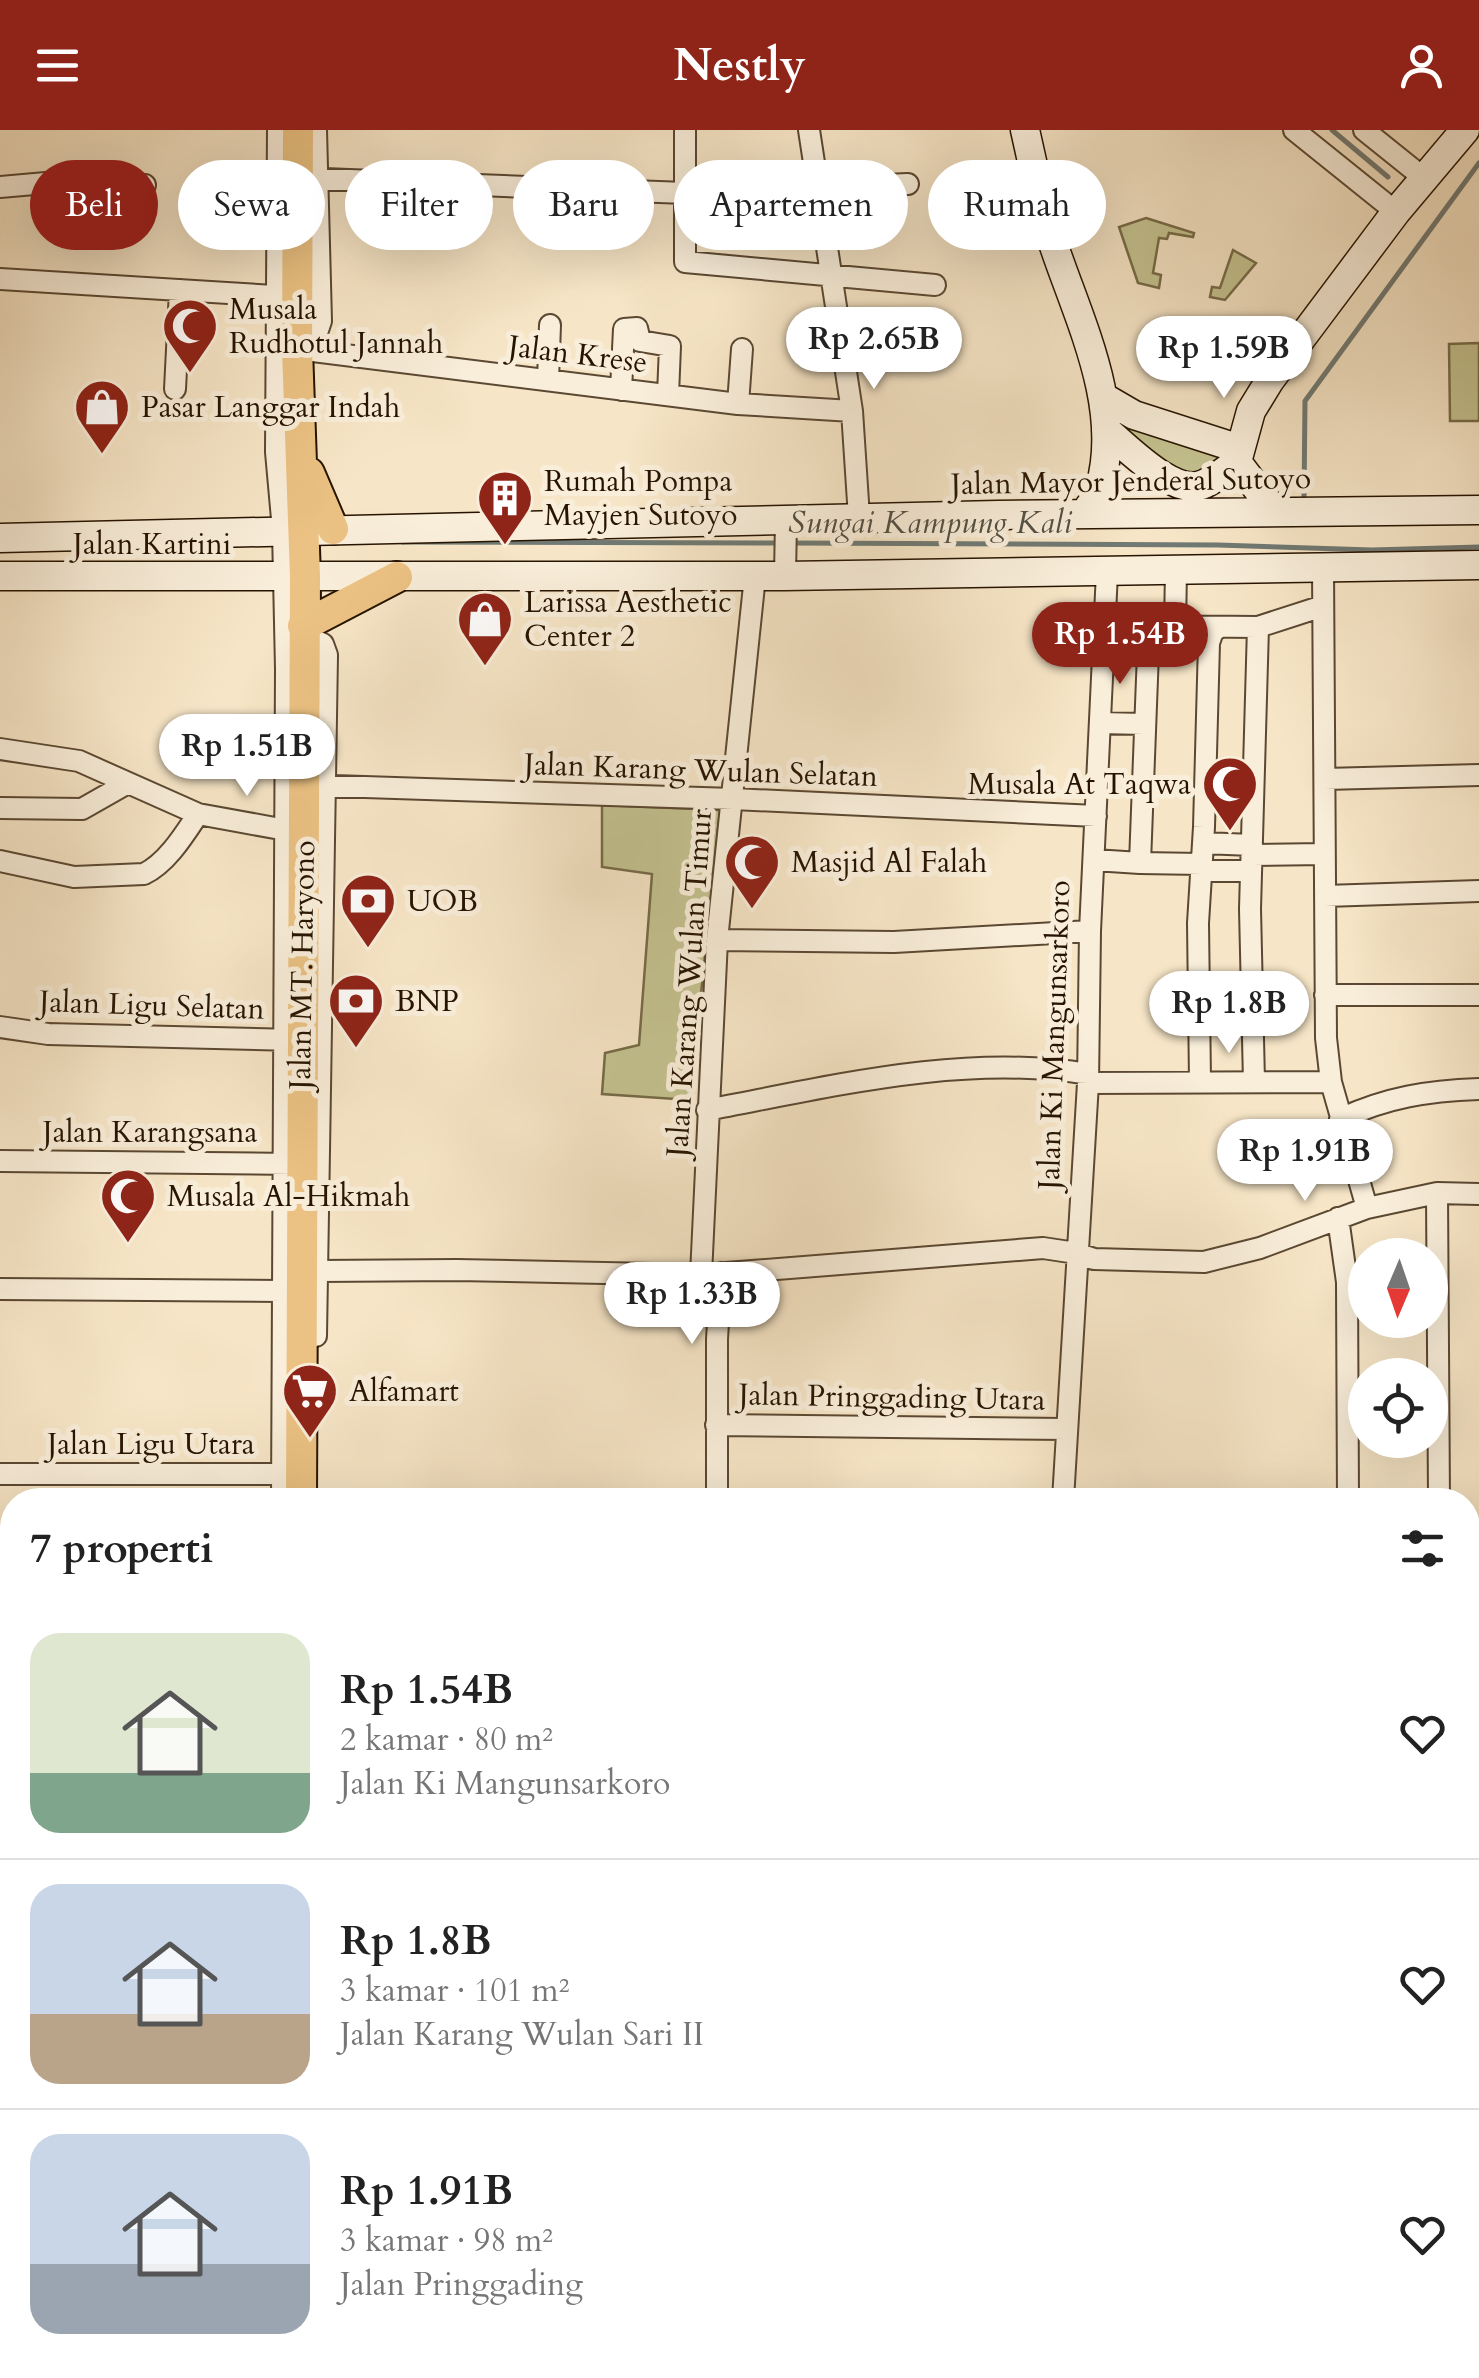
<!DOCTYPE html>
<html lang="id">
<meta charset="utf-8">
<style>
:root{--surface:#fff;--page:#f6f6f6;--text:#222;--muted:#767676;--line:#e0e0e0;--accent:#8f2418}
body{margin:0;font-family:Cardo,serif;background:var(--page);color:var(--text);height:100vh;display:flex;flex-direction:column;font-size:38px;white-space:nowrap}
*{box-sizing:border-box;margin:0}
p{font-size:32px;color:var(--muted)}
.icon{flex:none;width:55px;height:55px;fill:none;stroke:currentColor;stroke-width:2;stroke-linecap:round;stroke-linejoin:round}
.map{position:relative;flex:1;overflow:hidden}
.panel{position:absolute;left:0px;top:1358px;width:1480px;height:892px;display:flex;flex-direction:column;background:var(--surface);border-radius:40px 40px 0 0;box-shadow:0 10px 40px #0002}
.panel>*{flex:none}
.banner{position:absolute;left:30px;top:30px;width:1420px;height:90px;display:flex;gap:20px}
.needle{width:65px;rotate:182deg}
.fabs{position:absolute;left:1348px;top:1108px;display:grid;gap:20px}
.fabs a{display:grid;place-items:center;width:100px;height:100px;border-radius:50%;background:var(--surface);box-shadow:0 10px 40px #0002;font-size:50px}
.price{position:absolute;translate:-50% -85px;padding:0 22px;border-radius:35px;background:#fff;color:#222;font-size:32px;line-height:65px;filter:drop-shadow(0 2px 5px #0008)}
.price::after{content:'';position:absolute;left:50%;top:60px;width:30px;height:22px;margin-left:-15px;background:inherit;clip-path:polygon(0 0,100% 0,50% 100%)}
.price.current{background:var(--accent);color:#fff}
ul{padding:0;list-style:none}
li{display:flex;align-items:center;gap:30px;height:250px;padding:0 30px}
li+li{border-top:2px solid var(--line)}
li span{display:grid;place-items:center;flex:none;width:280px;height:200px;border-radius:30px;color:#555}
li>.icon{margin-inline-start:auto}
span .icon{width:120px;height:120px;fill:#fffc;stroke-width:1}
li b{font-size:42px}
h2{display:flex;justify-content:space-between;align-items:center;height:120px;padding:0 30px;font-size:42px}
.tag{padding:0 35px;border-radius:45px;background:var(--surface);box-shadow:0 10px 40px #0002;font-size:35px;line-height:90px}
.tag.current{background:var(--accent);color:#fff}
header{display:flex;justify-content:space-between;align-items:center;height:130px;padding:0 30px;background:var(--accent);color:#fff;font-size:45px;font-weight:800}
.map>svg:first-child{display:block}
.green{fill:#c4c290;stroke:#766b48;stroke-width:2.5}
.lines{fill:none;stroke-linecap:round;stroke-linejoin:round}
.stream{stroke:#707973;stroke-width:5}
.minor-casing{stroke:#5b4832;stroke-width:24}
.secondary-casing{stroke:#271400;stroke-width:31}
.primary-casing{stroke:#271400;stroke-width:34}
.minor{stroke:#f9eeda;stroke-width:20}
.secondary{stroke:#f9eeda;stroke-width:28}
.primary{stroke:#ebc283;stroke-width:30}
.labels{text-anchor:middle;stroke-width:10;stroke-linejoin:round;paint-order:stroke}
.poi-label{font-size:30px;fill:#271400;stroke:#f9eeda;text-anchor:start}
.street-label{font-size:30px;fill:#271400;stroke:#f9eeda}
.water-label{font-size:32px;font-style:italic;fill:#524f43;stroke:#f9eeda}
</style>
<header><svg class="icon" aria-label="menu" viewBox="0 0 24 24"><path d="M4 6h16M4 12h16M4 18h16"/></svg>Nestly<svg class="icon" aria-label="person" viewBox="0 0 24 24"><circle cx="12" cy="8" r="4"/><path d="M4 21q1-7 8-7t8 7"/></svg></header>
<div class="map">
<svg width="1479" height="2248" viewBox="0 0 1479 2248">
<rect width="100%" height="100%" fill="#f6e5c6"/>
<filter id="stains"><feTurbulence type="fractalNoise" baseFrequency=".002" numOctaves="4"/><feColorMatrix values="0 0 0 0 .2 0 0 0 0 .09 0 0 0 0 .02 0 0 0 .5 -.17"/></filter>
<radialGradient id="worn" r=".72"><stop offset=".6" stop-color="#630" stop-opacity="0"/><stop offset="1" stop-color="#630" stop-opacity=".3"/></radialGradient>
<path class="green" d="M1146,88l48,15 -1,4 -24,-4 -2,6 -8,-1 -6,35 8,2 -2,13 -21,-5 -19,-56z
M1233,120l23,13 -31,37 -15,-3 2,-10 8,1z
M1479,213v78h-29l-1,-77z
M1116,290l106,29 -2,15 -24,12 -31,-8z
M602,675l118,5 -30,290 -88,-6 3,-41 34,-8 13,-171 -50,-7z"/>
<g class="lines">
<path class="stream" d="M1332,0l56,47
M1304,367l1,-96 174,-238
M402,412l379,1
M792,413l426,2 154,5 107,-3
M1010,2238l1,10"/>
<g class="minor-casing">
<path id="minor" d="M278,0l-2,322 7,78 3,139 -4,831
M685,0v132l250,23
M809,0l43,281 7,106
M1294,0l102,82
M1364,0l61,49
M298,48l387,15 223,-9
M0,57l57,-5 88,3
M0,149l292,18
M840,203l65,5
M297,213l19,-7 5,-15 -5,-191
M297,219l441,55 114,7
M548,250l2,-55
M175,259l5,-99
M621,260l3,-61 13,-1 3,13 30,5 -2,49
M738,274l4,-55
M1323,438l3,470 5,44 36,126
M785,446l1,-57
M1175,497l1,-57
M303,504l20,10 4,11 -11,681
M1100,593l44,1
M0,619l79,12 119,53 88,16
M1325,649l154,-4
M303,655l430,14 363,17
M0,678l82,1 44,-25
M1203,713l49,2
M1252,725l72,-1
M1094,730l46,3 9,-237 109,1 65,-21
M0,731l74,16 70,-3c23,-11 40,-39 54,-60
M1140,733l62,1
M1202,741h49
M1325,766l154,-5
M717,810l177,2 196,-11
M1325,865h154
M0,897l48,7 247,6
M1200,951l-2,-158 6,-96 5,-184 4,-12 4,-2
M1254,952l-4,-173 8,-282
M1088,953l243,-1
M707,980c122,-23 257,-57 381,-36
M1340,989c48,-22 87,-28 139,-30
M0,1031l293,3
M1437,1063l2,307
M1338,1088l9,64 1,218
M701,1145l16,-335 38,-364
M0,1159l282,2 36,-20 139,-1 244,5 342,-27 33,5 18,6 110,3 56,-14 107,-40 70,-15 42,1
M716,1295l351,4
M0,1344h294
M717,1370v-161l4,-66
M1063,1370l25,-417 2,-152 17,-359
M0,1528h12
M1468,1564l11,-2
M0,1633l12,-1
M1468,1755l2,25
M0,1802l12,-1
M1468,1860l11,24
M0,1925l12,-1
M1468,1975l11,-4
M0,2062l12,-2
M1468,2156l11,-1
M567,2238l3,7 25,-4 5,7
M869,2238l3,10
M1033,2238l1,10
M1391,2238l1,10
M328,2248v-10"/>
</g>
<g class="secondary-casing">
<path id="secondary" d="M1025,0c8,35 15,70 25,104 25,79 74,169 50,253 -2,9 -10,18 -15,26
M1103,267l31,18 106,34
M1106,300c22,18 69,68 98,54 12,-5 23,-15 33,-22
M1275,382l-38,-50 14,-51 19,-31 126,-168 69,-82
M0,408l998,-23 481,-5
M0,446h785l694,-11"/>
</g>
<g class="primary-casing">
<path id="primary" d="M298,0l-1,219 8,228 -4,923
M309,343l24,56
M303,496l94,-49
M311,2238l1,10"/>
</g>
<use href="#minor" class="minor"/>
<use href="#secondary" class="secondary"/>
<use href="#primary" class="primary"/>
</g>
<defs>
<g id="mosque-pin" transform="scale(2.875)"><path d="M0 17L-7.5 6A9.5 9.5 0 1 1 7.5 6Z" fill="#8f2418" stroke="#f9eeda"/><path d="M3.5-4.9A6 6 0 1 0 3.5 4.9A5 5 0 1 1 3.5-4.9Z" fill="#fff"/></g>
<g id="shop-pin" transform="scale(2.875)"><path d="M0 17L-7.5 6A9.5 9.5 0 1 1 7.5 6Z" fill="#8f2418" stroke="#f9eeda"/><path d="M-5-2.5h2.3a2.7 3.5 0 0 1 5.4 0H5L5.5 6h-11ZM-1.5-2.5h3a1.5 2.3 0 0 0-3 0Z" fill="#fff"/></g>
<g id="building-pin" transform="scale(2.875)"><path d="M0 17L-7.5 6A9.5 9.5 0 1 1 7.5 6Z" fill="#8f2418" stroke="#f9eeda"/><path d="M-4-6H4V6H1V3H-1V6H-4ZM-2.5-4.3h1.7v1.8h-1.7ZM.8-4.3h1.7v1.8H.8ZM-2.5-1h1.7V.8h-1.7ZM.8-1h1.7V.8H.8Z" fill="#fff"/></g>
<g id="bank-pin" transform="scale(2.875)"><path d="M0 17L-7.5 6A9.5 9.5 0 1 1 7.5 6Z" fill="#8f2418" stroke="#f9eeda"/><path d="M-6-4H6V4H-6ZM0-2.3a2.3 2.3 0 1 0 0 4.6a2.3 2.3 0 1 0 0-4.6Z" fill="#fff"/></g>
<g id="supermarket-pin" transform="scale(2.875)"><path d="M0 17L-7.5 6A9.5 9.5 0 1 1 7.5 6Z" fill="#8f2418" stroke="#f9eeda"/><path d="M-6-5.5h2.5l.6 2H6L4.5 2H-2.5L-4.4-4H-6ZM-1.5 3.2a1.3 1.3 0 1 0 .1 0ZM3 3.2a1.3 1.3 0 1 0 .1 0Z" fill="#fff"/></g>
</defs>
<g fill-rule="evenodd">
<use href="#mosque-pin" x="190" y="196"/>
<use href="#shop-pin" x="102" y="277"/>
<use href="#building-pin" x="505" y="368"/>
<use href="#shop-pin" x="485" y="489"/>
<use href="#mosque-pin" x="1230" y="654"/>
<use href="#mosque-pin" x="752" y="732"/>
<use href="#bank-pin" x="368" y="771"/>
<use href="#bank-pin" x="356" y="871"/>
<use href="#mosque-pin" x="128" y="1066"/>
<use href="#supermarket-pin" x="310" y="1261"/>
</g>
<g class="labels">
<g class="poi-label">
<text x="229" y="189">Musala<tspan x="229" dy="34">Rudhotul Jannah</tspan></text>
<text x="141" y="287">Pasar Langgar Indah</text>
<text x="544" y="361">Rumah Pompa<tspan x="544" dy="34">Mayjen Sutoyo</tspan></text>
<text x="524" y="482">Larissa Aesthetic<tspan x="524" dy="34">Center 2</tspan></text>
<text x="1191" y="664" text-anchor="end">Musala At Taqwa</text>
<text x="791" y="742">Masjid Al Falah</text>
<text x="407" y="781">UOB</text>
<text x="395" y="881">BNP</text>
<text x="167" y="1076">Musala Al-Hikmah</text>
<text x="349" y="1271">Alfamart</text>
</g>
<g class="street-label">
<text transform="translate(578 224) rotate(7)" y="10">Jalan Krese</text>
<text transform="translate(1131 351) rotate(-1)" y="10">Jalan Mayor Jenderal Sutoyo</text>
<text x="152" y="424">Jalan Kartini</text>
<text transform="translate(701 640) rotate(2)" y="10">Jalan Karang Wulan Selatan</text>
<text transform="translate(302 835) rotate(-89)" y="10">Jalan MT. Haryono</text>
<text transform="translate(689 853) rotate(-86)" y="10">Jalan Karang Wulan Timur</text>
<text transform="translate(152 875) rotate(2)" y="10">Jalan Ligu Selatan</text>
<text transform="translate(1054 905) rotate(-88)" y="10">Jalan Ki Mangunsarkoro</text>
<text x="150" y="1012">Jalan Karangsana</text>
<text transform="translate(892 1267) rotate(1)" y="10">Jalan Pringgading Utara</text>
<text x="151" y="1324">Jalan Ligu Utara</text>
</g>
<g class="water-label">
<text x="930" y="403">Sungai Kampung Kali</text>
</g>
</g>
<rect width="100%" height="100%" filter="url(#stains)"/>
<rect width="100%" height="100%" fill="url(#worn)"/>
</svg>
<div class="fabs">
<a><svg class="needle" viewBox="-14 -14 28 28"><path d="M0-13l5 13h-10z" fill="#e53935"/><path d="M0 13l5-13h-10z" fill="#767676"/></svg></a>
<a><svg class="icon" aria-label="locate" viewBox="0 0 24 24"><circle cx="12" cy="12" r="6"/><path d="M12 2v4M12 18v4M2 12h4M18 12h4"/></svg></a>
</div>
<b class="price" style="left:874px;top:262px">Rp 2.65B</b>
<b class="price" style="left:1224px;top:271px">Rp 1.59B</b>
<b class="price current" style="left:1120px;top:557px">Rp 1.54B</b>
<b class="price" style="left:247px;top:669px">Rp 1.51B</b>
<b class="price" style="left:1229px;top:926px">Rp 1.8B</b>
<b class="price" style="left:1305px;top:1074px">Rp 1.91B</b>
<b class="price" style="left:692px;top:1217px">Rp 1.33B</b>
<div class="banner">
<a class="tag current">Beli</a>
<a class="tag">Sewa</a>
<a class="tag">Filter</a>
<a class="tag">Baru</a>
<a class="tag">Apartemen</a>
<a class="tag">Rumah</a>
</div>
<section class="panel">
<h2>7 properti<svg class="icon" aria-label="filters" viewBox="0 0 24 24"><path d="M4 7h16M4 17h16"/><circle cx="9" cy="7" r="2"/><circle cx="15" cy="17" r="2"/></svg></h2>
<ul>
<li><span style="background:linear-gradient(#dfe7d0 70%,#7fa58c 0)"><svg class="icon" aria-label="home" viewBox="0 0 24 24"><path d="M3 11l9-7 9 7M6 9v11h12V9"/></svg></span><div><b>Rp 1.54B</b><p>2 kamar · 80 m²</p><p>Jalan Ki Mangunsarkoro</p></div><svg class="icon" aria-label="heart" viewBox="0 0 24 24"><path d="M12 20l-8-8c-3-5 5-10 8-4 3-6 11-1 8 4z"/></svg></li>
<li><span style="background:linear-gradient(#c9d6e8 65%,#b9a48a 0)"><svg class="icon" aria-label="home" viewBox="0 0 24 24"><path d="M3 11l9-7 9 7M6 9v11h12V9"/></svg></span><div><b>Rp 1.8B</b><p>3 kamar · 101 m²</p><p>Jalan Karang Wulan Sari II</p></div><svg class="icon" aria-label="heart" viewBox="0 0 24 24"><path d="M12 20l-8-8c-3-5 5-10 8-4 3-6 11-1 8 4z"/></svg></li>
<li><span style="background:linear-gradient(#c9d6e8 65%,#9aa5b1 0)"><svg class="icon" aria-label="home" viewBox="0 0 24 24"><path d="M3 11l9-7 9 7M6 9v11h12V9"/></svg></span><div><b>Rp 1.91B</b><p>3 kamar · 98 m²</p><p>Jalan Pringgading</p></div><svg class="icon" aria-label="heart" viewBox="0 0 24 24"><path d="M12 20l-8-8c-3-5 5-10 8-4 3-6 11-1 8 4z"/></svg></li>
</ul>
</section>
</div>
